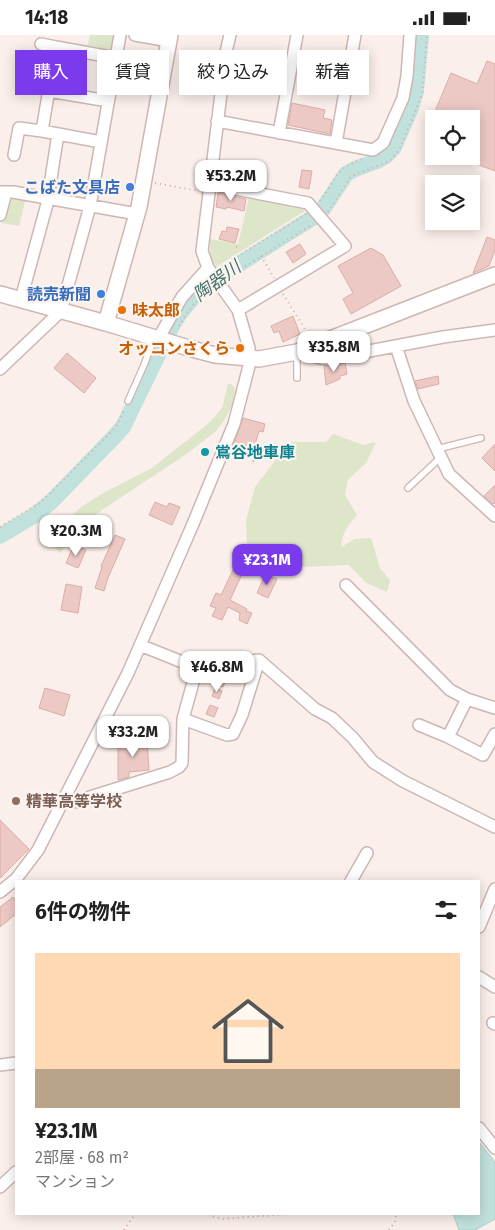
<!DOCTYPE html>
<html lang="ja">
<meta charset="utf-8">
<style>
:root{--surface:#fff;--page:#f2f2f2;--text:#222;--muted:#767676;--line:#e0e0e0;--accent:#7c3aed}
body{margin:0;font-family:"Fira Sans","Noto Sans JP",sans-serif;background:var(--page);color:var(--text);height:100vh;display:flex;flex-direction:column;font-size:19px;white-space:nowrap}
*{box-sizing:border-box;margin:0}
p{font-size:16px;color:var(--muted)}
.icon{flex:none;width:28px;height:28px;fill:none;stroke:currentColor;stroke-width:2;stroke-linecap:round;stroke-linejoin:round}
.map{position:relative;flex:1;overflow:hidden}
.side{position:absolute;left:15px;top:845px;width:465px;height:335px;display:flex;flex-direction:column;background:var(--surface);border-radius:0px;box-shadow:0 2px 12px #0003}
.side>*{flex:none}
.banner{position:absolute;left:15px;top:15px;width:465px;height:45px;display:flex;gap:10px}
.controls{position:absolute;left:425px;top:75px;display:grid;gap:10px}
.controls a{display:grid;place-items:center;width:55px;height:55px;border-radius:0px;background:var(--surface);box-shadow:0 2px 12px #0003;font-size:25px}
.price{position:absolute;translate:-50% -42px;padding:0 11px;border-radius:10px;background:#fff;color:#222;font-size:16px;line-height:32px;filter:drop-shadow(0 1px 2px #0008)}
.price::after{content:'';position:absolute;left:50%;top:30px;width:15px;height:11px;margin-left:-8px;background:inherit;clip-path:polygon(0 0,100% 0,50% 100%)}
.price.current{background:var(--accent);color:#fff}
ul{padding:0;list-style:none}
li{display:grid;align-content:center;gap:10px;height:265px;padding:0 20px}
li+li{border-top:1px solid var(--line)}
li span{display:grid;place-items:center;height:155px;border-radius:0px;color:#555}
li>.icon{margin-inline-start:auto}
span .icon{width:90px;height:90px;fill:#fffc;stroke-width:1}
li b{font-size:21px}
h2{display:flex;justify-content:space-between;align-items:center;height:60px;padding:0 20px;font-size:21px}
.chip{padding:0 18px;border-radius:0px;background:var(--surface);box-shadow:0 2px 12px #0003;font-size:18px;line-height:45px}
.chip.current{background:var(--accent);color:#fff}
.status{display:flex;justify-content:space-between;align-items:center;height:35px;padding:0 25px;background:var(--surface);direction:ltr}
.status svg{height:14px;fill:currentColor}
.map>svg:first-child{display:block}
.green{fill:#dee6ca}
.water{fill:#c1e1dc;stroke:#a8d2cb}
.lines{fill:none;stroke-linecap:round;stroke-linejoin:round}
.river{stroke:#c1e1dc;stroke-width:16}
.building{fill:#ecc9c5;stroke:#dcaca8}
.lane-casing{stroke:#cdb7b4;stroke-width:8}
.street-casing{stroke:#cdb7b4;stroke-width:14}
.secondary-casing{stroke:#cfb6b2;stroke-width:18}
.path{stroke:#d1aca8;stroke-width:2;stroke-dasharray:1 4;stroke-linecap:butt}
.lane{stroke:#fff;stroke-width:5.5}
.street{stroke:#fff;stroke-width:11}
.secondary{stroke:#fff;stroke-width:15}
.shop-dot{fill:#3f7fe0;stroke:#fdf4f0;stroke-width:2}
.food-dot{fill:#e8710a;stroke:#fdf4f0;stroke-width:2}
.culture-dot{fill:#0f9aa8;stroke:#fdf4f0;stroke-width:2}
.education-dot{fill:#8d6e63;stroke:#fdf4f0;stroke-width:2}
.labels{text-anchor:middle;stroke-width:4.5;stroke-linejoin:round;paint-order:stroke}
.shop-label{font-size:16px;font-weight:bold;fill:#366cbe;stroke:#fdf4f0;text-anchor:end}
.food-label{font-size:16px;font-weight:bold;fill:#c56008;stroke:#fdf4f0;text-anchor:start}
.culture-label{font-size:16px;font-weight:bold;fill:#0d838f;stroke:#fdf4f0;text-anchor:start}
.education-label{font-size:16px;font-weight:bold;fill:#785e54;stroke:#fdf4f0;text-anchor:start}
.water-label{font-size:18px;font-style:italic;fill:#46756e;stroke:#fdf4f0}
</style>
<div class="status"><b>14:18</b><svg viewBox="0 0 49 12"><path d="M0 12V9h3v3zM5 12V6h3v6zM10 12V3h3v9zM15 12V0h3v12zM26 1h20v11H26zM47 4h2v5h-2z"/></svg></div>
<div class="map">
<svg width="495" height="1195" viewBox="0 0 495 1195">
<rect width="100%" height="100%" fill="#faefea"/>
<path class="green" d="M90,0h26l-3,15 -3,3 -23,-5z
M12,161l14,2 -7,28 -17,-3 5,-24z
M249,162l59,12 -92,58 -6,-11v-17l28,5z
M228,349h3l4,4 -3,17 -8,16 -9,11 -27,21 -98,65 -30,35 -6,-6 5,-20 22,-20 24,-15 47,-24 57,-45 13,-15z
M333,399l30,11 13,-3 -10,21 -18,17 -3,15 12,20c-9,11 -15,17 -16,32l14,-8 16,-1 9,30 10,12 -3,12 -21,-9 -17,-18 -49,2 -33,-4 -20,-14 -1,-29 9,-33 34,-45h37z"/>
<path class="water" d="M479,1107l16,20v57l-20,11h-16l-6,-16h26z"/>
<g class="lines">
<path class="river" d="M0,501l35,-21 17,-14 61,-63 10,-11 48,-99 9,-15 21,-25 113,-71 9,-8 23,-35 9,-5 22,-8 9,-5 8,-9 17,-39 5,-17 5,-56"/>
</g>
<path class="building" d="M487,26l8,3v107l-16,-6 -8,-9v-37h-37v17l-8,-3 25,-60 26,11z
M292,68l33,7 -2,8 9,2 -2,14 -42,-9z
M302,135l10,1 -3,18 -10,-2z
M218,158l28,6 -2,12 -17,-4 -1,2 -10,-2z
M227,192l12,2 -4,14 -16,-4 3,-8 4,1z
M487,202l8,3v10l-6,16 -16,7z
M300,209l6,10 -13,9 -7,-11z
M371,213l12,7 18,31 -50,28 -8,-15 10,-6 -15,-27z
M293,281l7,18 -17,8 -4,-11 -5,2 -3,-7z
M347,309l1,3 -19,4 12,-6z
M67,318l29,25 -12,15 -30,-25z
M345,328l2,11 -7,2v3l-14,6 -2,-19z
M438,341l1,8 -21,5 -3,-8z
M243,383l22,6 -2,8 -4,-1 -5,17 15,5 -2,6 -8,-2 -6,5v-7l-21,-6z
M495,409v27l-13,-13z
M495,450v18l-2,1 -9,-8z
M155,467l12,5 2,-4 11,4 -8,18 -23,-10z
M115,500l10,4 -17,39 -4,13 -9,-3 7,-21 -1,-1z
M74,510l12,5 -8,18 -12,-5z
M234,533l9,4 -13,28 17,9 -1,2 6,2 -5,11 -8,-4 1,-7 -12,-6 -6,13 -10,-4 4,-8 -6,-2 6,-13 5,2z
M265,540l12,4 -9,19 -11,-5z
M66,549l16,3 -4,26 -17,-3z
M218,642l8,3 -3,7 -8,-3z
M45,653l25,7 -6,21 -25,-8z
M215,653l7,3 -3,8 -7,-3z
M210,670l8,3 -4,9 -8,-3z
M147,704l2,31 -20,2v5l-11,3v-37l13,-1v-2z
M0,785l29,29 -29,29z
M13,862l3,4v13l-16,13v-20z"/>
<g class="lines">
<g class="lane-casing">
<path id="lane" d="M297,317v26
M128,366l16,-36 10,-27
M437,414l44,-11
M408,453l32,-30"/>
</g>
<g class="street-casing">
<path id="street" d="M135,0l34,6
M41,9l15,3
M49,56l59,10
M217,86l156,29 10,-7 20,-45 4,-22 3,-41
M279,98l18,-98
M101,107l-59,-11 14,-84 60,11
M336,108l19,-108
M14,120l5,-27 23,3
M210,149l98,19 37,43 -107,64
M0,157h13l124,22
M0,180l6,-23
M21,264l26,-95 11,-70
M158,304l24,-42 26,-29
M396,311l18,55 35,73 46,42
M301,316l18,7 8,1 116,-22 52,-7
M0,334l61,-58 29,-105 30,-171
M346,550l104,105 17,9 28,9
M140,610l57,23 62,-8 56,49 17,9 21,20 20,24 30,19 92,46
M183,684l44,16 6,-1 9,-19 17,-55
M419,690l29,12 35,18 12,-21
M448,702l19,-38
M61,768l13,-1 96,-30 9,-5 3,-4 1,-44 14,-51
M351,846l16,-28
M0,857l16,-13 22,-29 90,-177 65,-149 41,-100 15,-58v-18l-11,-38 -30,-42 -6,-17 24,-199 4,-17
M479,892l16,-38
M479,942l16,10
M493,988l2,1
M0,1030l16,-2
M479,1093l16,20
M0,1152l16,-15"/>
</g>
<g class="secondary-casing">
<path id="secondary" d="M0,259l106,29 86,26 23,6 44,4 38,-7 198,-77
M106,288l33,-116 31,-172"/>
</g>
<path class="path" d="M155,148l44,8
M320,166c17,-23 14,-32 43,-42
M328,177l22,-34 6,-4 29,-11 8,-5 7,-10 22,-53 5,-60
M236,212h3
M261,221l13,22
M220,232l86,-53
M228,242l85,-53
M283,259l25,40
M179,291l14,-21 18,-17
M0,492l41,-25 75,-75 9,-19
M209,1179l2,2 11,3 66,-5
M124,1195l11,-16
M389,1195l6,-8 1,-6 -3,-2"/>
<use href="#lane" class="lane"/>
<use href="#street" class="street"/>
<use href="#secondary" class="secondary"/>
</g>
<g class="shop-dot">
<circle cx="130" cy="152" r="5"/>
<circle cx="101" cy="259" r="5"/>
</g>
<g class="food-dot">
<circle cx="122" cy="275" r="5"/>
<circle cx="240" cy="313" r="5"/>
</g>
<circle class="culture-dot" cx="205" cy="417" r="5"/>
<circle class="education-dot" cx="16" cy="766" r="5"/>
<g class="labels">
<g class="shop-label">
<text x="120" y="158">こばた文具店</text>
<text x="91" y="265">読売新聞</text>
</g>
<g class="food-label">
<text x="132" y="281">味太郎</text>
<text x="230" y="319" text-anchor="end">オッコンさくら</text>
</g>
<g class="culture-label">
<text x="215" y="423">鴬谷地車庫</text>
</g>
<g class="education-label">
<text x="26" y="772">精華高等学校</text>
</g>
<g class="water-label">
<text transform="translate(217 246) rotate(-37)" y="6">陶器川</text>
</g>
</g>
</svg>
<div class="controls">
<a><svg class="icon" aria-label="locate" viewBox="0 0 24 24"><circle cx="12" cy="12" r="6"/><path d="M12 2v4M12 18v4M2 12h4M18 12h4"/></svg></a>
<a><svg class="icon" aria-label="layers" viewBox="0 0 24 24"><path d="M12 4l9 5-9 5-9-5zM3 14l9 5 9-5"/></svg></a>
</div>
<b class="price" style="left:231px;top:167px">¥53.2M</b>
<b class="price" style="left:334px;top:338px">¥35.8M</b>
<b class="price" style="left:76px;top:522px">¥20.3M</b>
<b class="price current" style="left:267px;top:551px">¥23.1M</b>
<b class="price" style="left:217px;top:658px">¥46.8M</b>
<b class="price" style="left:133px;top:723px">¥33.2M</b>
<div class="banner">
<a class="chip current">購入</a>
<a class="chip">賃貸</a>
<a class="chip">絞り込み</a>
<a class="chip">新着</a>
</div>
<section class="side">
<h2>6件の物件<svg class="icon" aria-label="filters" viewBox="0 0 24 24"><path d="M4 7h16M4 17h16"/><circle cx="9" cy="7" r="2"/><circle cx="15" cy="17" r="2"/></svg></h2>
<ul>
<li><span style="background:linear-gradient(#ffd9b3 75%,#b9a48a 0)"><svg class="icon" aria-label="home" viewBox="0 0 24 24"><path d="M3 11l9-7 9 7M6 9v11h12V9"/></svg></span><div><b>¥23.1M</b><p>2部屋 · 68 m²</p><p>マンション</p></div></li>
</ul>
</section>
</div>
